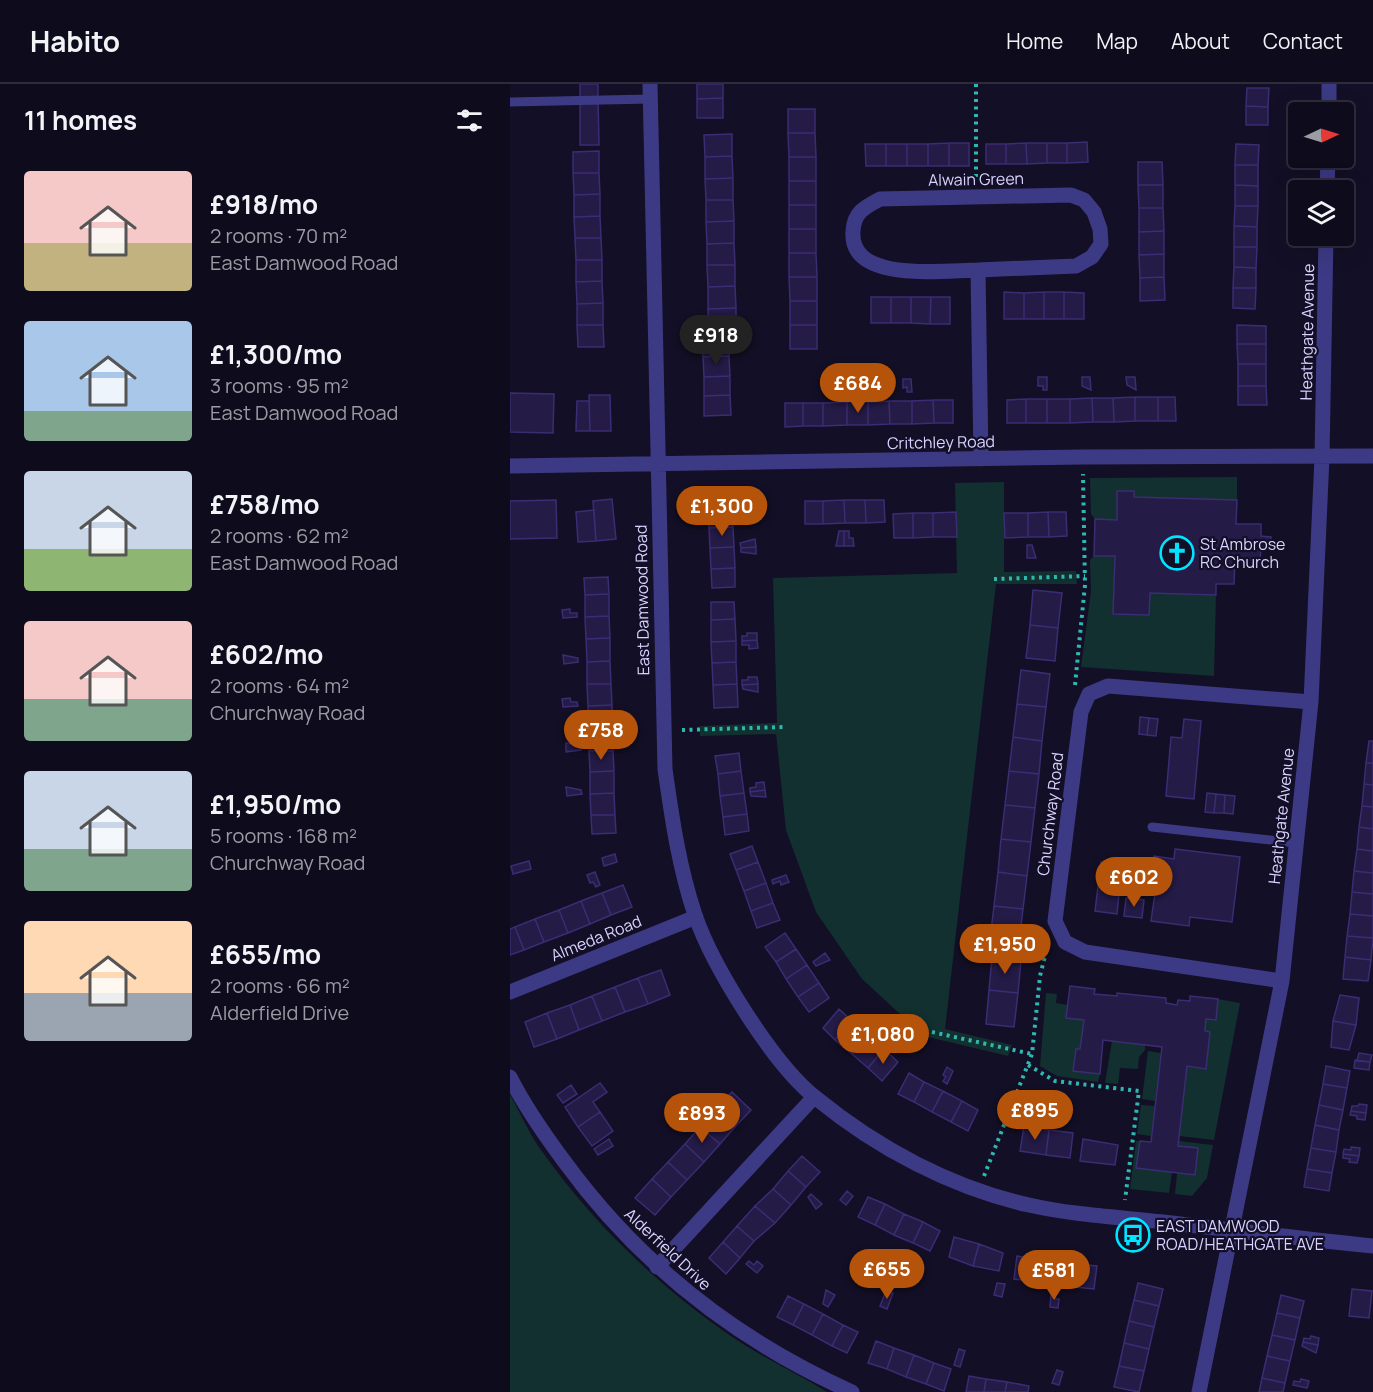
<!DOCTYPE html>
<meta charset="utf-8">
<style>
:root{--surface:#0e0b1c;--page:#171425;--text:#f1f3f6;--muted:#9b9ba3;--line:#2e2b3b;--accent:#b45309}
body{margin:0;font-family:Manrope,sans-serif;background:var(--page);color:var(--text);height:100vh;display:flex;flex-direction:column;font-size:22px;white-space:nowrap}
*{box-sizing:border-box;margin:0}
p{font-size:20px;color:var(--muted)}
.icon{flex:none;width:33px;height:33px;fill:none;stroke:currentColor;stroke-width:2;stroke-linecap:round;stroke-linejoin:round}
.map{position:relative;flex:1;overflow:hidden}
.panel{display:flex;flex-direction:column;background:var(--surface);width:510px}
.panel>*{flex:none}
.needle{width:39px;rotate:86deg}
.buttons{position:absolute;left:778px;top:18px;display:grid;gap:12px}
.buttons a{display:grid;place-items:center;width:66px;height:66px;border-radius:6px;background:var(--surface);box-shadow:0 6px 24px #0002,0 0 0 2px var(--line);font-size:30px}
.price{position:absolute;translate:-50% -51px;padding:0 14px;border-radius:21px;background:var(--accent);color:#fff;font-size:20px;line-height:39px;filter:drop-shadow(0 2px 3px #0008)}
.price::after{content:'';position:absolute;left:50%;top:36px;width:18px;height:14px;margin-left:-9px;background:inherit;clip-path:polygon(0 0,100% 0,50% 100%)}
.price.on{background:#222;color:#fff}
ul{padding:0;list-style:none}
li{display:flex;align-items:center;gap:18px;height:150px;padding:0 24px}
li span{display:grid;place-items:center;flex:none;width:168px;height:120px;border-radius:6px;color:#555}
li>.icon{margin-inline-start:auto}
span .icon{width:72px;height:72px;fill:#fffc;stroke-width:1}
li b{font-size:26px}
h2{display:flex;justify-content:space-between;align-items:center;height:72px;padding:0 24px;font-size:26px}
header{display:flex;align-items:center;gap:36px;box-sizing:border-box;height:84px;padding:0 30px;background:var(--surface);border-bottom:2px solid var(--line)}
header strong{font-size:28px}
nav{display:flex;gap:33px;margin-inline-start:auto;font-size:21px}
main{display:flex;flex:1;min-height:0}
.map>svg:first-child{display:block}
.green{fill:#12302f}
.building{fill:#241b47;stroke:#3b2d73;stroke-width:1.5}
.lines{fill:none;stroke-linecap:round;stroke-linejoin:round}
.path{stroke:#2fb8b0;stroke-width:4;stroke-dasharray:3 4.5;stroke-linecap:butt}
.service{stroke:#3d3a85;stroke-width:9}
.minor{stroke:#3d3a85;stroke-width:15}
.labels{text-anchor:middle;stroke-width:4.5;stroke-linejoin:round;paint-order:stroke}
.street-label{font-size:16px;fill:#d9d4ff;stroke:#130f26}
.poi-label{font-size:16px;fill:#d9d4ff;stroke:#130f26;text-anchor:start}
</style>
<header>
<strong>Habito</strong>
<nav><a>Home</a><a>Map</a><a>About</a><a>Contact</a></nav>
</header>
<main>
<section class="panel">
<h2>11 homes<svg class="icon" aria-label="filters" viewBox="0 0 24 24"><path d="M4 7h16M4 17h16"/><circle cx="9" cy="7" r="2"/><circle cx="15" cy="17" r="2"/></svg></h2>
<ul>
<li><span style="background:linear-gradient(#f6c9c9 60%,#c2b280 0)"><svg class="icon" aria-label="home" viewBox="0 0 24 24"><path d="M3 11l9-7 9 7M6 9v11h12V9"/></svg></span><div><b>£918/mo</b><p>2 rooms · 70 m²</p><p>East Damwood Road</p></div></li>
<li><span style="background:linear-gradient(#a9c7e8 75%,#7fa58c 0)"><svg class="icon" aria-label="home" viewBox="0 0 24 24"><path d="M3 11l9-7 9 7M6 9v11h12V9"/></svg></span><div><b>£1,300/mo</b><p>3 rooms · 95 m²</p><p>East Damwood Road</p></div></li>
<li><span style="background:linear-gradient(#c9d6e8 65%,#8fb573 0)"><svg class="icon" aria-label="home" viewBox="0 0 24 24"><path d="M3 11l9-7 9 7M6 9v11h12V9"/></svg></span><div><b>£758/mo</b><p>2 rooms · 62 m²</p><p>East Damwood Road</p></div></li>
<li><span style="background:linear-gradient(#f6c9c9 65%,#7fa58c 0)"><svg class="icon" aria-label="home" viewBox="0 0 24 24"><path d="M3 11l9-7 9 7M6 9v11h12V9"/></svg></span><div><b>£602/mo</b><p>2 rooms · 64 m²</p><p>Churchway Road</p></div></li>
<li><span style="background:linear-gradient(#c9d6e8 65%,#7fa58c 0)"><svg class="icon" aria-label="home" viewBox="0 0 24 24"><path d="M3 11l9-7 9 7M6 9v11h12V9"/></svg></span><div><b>£1,950/mo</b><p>5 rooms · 168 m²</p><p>Churchway Road</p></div></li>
<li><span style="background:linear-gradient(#ffd9b3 60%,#9aa5b1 0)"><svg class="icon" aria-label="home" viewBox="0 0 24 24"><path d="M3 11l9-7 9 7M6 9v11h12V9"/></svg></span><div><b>£655/mo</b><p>2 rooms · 66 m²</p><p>Alderfield Drive</p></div></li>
</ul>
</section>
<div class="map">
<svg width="863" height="1308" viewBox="0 0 863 1308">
<rect width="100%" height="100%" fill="#130f26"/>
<path class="green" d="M727,393v23l-103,-3 -1,-6h-15l-1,29 -22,-1 -4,-5 -1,-36z
M494,398v90l72,-1 1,13h-81l-51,445 67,16 -4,11 -84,-20 -62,-57 -46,-67 -30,-82 -10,-96 -76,2v-10l77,-3 -4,-145 184,-5 -2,-90z
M584,472h21l-1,58 35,1 1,-22 66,2 -2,81 -133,-9 10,-76 -1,-31z
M536,909l11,1 -1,9 12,2 -2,13 18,2 -4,29h-4l-3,21 27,4 -2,8 -41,-6 -17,-10z
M708,915l22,4 -26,137 -35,-4 8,-70 19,2 4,-36 -5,-1 1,-12 10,1z
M602,957l33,4v5l-6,7 -1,12 -18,-1 -2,16 -13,-1z
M638,967l13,2 -6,48 -13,-2z
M0,1010c10,19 19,39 31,56 50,71 113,132 184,182 32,23 68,39 102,60h-317z
M631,1021l14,1 -4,30 -14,-2z
M626,1057h4l-3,27 35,4 -3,21 -39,-4z
M669,1057l34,4 -6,33 -15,18 -17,-2 2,-21 18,2 3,-26 -20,-3z"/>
<path class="building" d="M70,0h18v13h-18z
M187,0h26v14l-26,1z
M737,4h22l-1,19 -22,-1z
M70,13h18l1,48h-19z
M213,14v20h-26v-19z
M736,22l22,1v18h-22z
M278,25h27v24h-27z
M278,49h27l1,24h-27z
M222,50v22l-27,1 -1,-22z
M577,58l1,20 -21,1v-20z
M439,59h20v23h-20z
M439,59v23h-21v-22z
M516,59h21v20l-20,1z
M516,59l1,21h-21v-20z
M537,59h20v20h-20z
M355,60h21v22h-20z
M376,60h21v22h-21z
M397,60h21v22h-21z
M476,60h20v20h-20z
M726,60l23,1 -1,20h-23z
M89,67v22h-26v-21z
M222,72l1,22 -28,1v-22z
M279,73h27v24h-27z
M628,78h24l1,23h-25z
M725,81h23v21l-23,-1z
M63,89h26l1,21 -26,1z
M223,94v22h-27l-1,-21z
M279,97h27v24h-27z
M628,101h25v23h-24z
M725,101l23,1v20h-23z
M90,110v22l-26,1v-22z
M196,116h27l1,21 -28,1z
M279,121h27v24h-27z
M725,122h23l-1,21 -23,-1z
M629,124h24l1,23 -25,1z
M90,132l1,22h-26l-1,-21z
M224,137v22l-27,1 -1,-22z
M724,142l23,1v20h-23z
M279,145h27v24h-27z
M654,147v23l-25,1v-23z
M65,154h26l1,22h-26z
M224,159l1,22h-28v-21z
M724,163h23l-1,21 -22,-1z
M279,169h27l1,24h-28z
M654,170v23l-24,1 -1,-23z
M66,176h26v21l-26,1z
M197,181h28v21l-27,1z
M724,183l22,1v20h-23z
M279,193h28v24h-27z
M654,193l1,23 -25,1v-23z
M92,197l1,22 -26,1 -1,-22z
M225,202l1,22 -28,1v-22z
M723,204h23l-1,21 -22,-1z
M494,208l20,1v26h-20z
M534,208v27h-20v-26z
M534,208h20v27h-20z
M554,208l20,1v26h-20z
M361,213h20v26h-20z
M381,213h20v26h-20z
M401,213h20l-1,27 -19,-1z
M421,213h19v27h-20z
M280,217h27v24h-27z
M93,219v22h-26v-21z
M226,224v22h-27l-1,-21z
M67,241h26l1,22h-26z
M280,241h27v24h-27z
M727,241l29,1v18h-29z
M219,253v19l-26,1 -1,-19z
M727,260h29v20h-28z
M219,272l1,20 -26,1 -1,-20z
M728,280h28v22h-28z
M220,292v19l-26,1v-19z
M357,293v14h-4v-5h-4v-8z
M528,293h9v13h-4v-4h-5z
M572,293h8l1,13 -9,-4z
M616,293h9l1,13 -9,-5z
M393,295h8l1,13h-5v-5l-4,1z
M728,302h28l1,19h-29z
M0,309l44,1 -1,39 -43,-1z
M79,311h21l1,36h-21z
M220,311l1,20 -27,1v-20z
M625,313h23v24h-23z
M625,313v24l-21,1 -1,-24z
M648,313h17l1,24h-18z
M582,314h21l1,24h-21z
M582,314l1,24 -23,1v-24z
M516,315h21v24h-21z
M516,315v24h-19v-23z
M537,315h23v24h-23z
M423,316h20v23h-19z
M423,316l1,23 -22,1v-23z
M67,317h12l1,30h-14z
M379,317h23v23h-22z
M379,317l1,23 -22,1v-23z
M337,318h21v23h-21z
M337,318v23l-24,1v-23z
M275,319h18v23l-18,1z
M293,319h20v23h-20z
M607,407h17v6l103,3 -1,24h25v12l10,1v12h-10l-1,11h-25l-1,24h-18v11l-66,-2 -1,22 -36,-1 2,-58h-21l1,-37 22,1z
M102,415l4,40 -20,2 -3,-40z
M46,416l1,38 -47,1v-38z
M334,416h21l1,23h-21z
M334,416l1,23 -22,1v-23z
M355,416h19l1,22 -19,1z
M295,417h18v23h-18z
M222,424l1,19 -24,1 -1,-19z
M84,426l2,31 -18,1 -2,-30z
M446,428l1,25h-24v-24z
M538,428h18l1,24 -18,1z
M538,428l1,25h-21v-24z
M403,429h20v24l-20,1z
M403,429v25h-19l-1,-24z
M494,429h24v24l-23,1z
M223,443l1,20 -24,1 -1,-20z
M329,447h5v15h-8z
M334,447h5v7h4l1,8h-10z
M245,455l1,8 -15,1 -1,-5z
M517,461h5l4,13h-9z
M224,463l1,21 -24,1 -1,-21z
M246,463v7l-15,-2v-4z
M225,484v19l-23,1 -1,-19z
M98,493l1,17 -24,1 -1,-17z
M523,506l29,3 -4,35 -28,-3z
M99,510v22l-24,1v-22z
M201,518h23l1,17 -24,1z
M60,525v4h7v4l-14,1 -1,-8z
M99,532l1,22 -24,1 -1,-22z
M225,535l1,22 -25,1v-22z
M520,541l28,3 -3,33 -29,-3z
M237,549h10v7l-15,1v-5h5z
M100,554v23l-23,1 -1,-23z
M247,556l1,8 -9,1v-4h-7v-4z
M226,557v21l-24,1 -1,-21z
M53,571l15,3v4l-14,2z
M100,577l1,23h-24v-22z
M226,578l1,22 -24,1 -1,-22z
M511,586l29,4 -4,33 -29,-3z
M238,593h9l1,7 -16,1v-5h6z
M77,600h24l1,21 -24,1z
M227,600l1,23 -24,1 -1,-23z
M248,600v8l-15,-3 -1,-4z
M60,614l1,4h6l1,4 -15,1 -1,-8z
M507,620l29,3 -4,34 -29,-4z
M102,621l1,23h-24l-1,-22z
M630,633l9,1 -2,17 -8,-1z
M639,634l9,1 -2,17 -9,-1z
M674,635l17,2 -7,78 -28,-3 5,-59 11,1z
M79,644h24v23h-24z
M503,653l29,4 -3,33 -30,-3z
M859,657h4v22h-7z
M56,659l14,3 1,4 -15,2z
M79,667h24l1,20 -24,1z
M229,669l2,18 -23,3 -3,-18z
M856,679h7v22l-9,-1z
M104,687v22l-24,1v-22z
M231,687l3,22 -24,3 -2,-22z
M499,687l30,3 -4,34 -30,-3z
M254,698l1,8 -15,2v-4l6,-1v-4z
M854,700l9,1v22l-11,-1z
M56,703l15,3 1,4 -15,2z
M255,706l1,7 -15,-1 -1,-4z
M104,709l1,22h-24l-1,-21z
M234,709l3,21 -24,3 -3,-21z
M697,709l9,1 -2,19 -9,-1z
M706,710l9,1 -1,18h-10z
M715,711l10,1 -2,18 -9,-1z
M495,721l30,3 -4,34 -30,-3z
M852,722l11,1v22l-14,-2z
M237,730l2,17 -24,4 -2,-18z
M81,731h24l1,18 -24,1z
M849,743l14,2v22l-16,-2z
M491,755l30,3 -4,34 -29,-4z
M242,762l6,16 -22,8 -6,-16z
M665,765l65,8 -8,65 -42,-5 -1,9 -38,-5 6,-42 -6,-1 3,-22 20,3z
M847,765l16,2v22l-19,-2z
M105,770l2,8 -13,4 -2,-8z
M19,777l2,8 -18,5 -2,-8z
M248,778l8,21 -22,8 -8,-21z
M591,778l21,3 -5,49 -22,-3z
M844,787l19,2v21l-21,-2z
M85,788l5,13 -4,2 -3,-5 -3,1 -3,-8z
M488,788l29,4 -4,33 -29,-3z
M276,791l3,7 -8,3 -1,-4 -7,3 -1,-4z
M256,799l7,20 -22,8 -7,-20z
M113,801l9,22 -21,8 -9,-22z
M842,808l21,2v22l-23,-2z
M92,809l9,22 -21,9 -9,-23z
M616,814l18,2 -2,18 -18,-2z
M71,817l9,23 -22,9 -9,-23z
M263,819l7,17 -23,8 -6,-17z
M484,822l29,3 -4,34 -29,-3z
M49,826l9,23 -24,9 -9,-23z
M840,830l23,2v22l-26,-2z
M25,835l9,23 -20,8 -9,-23z
M5,843l9,23 -14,5v-26z
M275,849l11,16 -20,13 -11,-15z
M837,852l26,2 -2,22 -26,-3z
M286,865l11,16 -21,14 -10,-17z
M315,869l5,7 -14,6 -3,-4z
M482,873l29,3 -3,33 -29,-3z
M835,873l26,3 -3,21 -25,-2z
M297,881l12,18 -21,14 -12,-18z
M151,886l9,25 -22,9 -10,-26z
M128,894l10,26 -23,8 -10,-25z
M309,899l10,15 -20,14 -11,-15z
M560,902l25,3 -1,5 23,2v-3l49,5v5l11,2 1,-5 12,1v-5l28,3 -2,21 -10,-1 -1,12 5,1 -4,37 -19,-3 -9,80 20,2 -3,27 -59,-7 4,-27 11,1 11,-95 -59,-7 -3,34 -27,-3 3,-22h4l4,-29 -18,-2z
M105,903l10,25 -23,9 -10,-25z
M479,906l29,3 -4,34 -28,-3z
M830,911l19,3 -3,27 -23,-4z
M82,912l10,25 -23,9 -9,-25z
M60,921l9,25 -22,9 -10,-26z
M329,925l13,12 -17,19 -12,-12z
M37,929l10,26 -23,8 -9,-25z
M342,937l17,15 -17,18 -17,-14z
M823,937l23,4 -7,25 -18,-3z
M359,952l15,13 -16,19 -16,-14z
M374,965l14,13 -16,19 -14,-13z
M849,969l13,2 -2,7 -13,-1z
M845,976l15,2 -1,8 -15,-2z
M816,982l24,5 -3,17 -24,-4z
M437,983l6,4 -6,13 -4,-3 3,-4 -3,-2z
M399,989l15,9 -10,20 -16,-8z
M414,998l19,9 -11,21 -18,-10z
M90,999l7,9 -14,10 7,10 -22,15 -13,-20z
M813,1000l24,4 -4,22 -24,-5z
M61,1001l6,9 -14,9 -6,-8z
M433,1007l19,10 -11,21 -19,-10z
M222,1008l19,18 -16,17 -19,-18z
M452,1017l16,9 -10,21 -17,-9z
M849,1020l8,1 -1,8 -15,-2 1,-5h6z
M809,1021l24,5 -4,20 -24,-5z
M206,1025l19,18 -15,17 -20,-17z
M841,1027l15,2 -1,7 -8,-1v-3l-7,-1z
M90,1028l13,19 -21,15 -14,-19z
M805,1041l24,5 -3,22 -25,-4z
M514,1042l25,4 -3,25 -26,-4z
M190,1043l20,17 -16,18 -19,-18z
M539,1046l24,3 -3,25 -24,-3z
M99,1055l4,7 -15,9 -4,-6z
M573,1055l35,6 -3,20 -35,-4z
M175,1060l19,18 -17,18 -19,-18z
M841,1063l9,1 -1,8 -16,-2 1,-5 7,1z
M801,1064l25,4 -4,21 -25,-4z
M833,1070l16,2 -2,7 -8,-1 1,-3 -7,-1z
M292,1072l18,16 -14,15 -18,-16z
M158,1078l19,18 -16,17 -19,-18z
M797,1085l25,4 -3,18 -25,-4z
M278,1087l18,16 -15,18 -18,-16z
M142,1095l19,18 -16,18 -20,-17z
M263,1105l18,16 -16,18 -20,-17z
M337,1107l6,5 -7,9 -6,-5z
M301,1110l11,10 -6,5 -8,-12z
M358,1113l17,7 -10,21 -17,-8z
M375,1120l19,10 -10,21 -19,-10z
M245,1122l20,17 -21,18 -17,-15z
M394,1130l19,8 -10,21 -19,-8z
M413,1138l17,9 -10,20 -17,-8z
M227,1142l17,15 -14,17 -17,-16z
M444,1153l25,7 -6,22 -24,-9z
M213,1158l17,16 -14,16 -17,-16z
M469,1160l24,9 -4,18 -26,-5z
M507,1172l18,3 -3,22 -18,-2z
M525,1175l21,2 -2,23 -22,-3z
M239,1177l5,4 3,-4 6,5 -6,7 -11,-9z
M546,1177l22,3 -3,23 -21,-3z
M568,1180l19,2 -3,23 -19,-2z
M487,1199l8,1 -3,13 -8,-2z
M628,1199l25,6 -4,17 -25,-6z
M842,1205l20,2 -3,27 -20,-2z
M316,1206l9,5 -7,12 -5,-3z
M376,1207l7,2 -6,16 -7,-3z
M541,1209h5l-1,6h4l-1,9 -8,-1z
M771,1211l23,6 -4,17 -23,-5z
M278,1212l16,8 -11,21 -16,-8z
M624,1216l25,6 -5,21 -25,-6z
M294,1220l19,10 -11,21 -19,-10z
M767,1229l23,5 -5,22 -23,-5z
M313,1230l20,11 -11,21 -20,-11z
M619,1237l25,6 -5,22 -25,-6z
M333,1241l15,7 -11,21 -15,-7z
M762,1251l23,5 -5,21 -23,-5z
M801,1252l8,2 -1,7 -15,-3 1,-4 6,1z
M366,1257l18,7 -7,21 -19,-6z
M793,1258l15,3 -2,8 -14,-7z
M614,1259l25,6 -5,22 -25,-5z
M384,1264l20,7 -8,22 -19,-8z
M449,1265l6,2 -5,16 -6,-2z
M404,1271l20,8 -8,21 -20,-7z
M757,1272l23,5 -5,22 -23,-5z
M424,1279l17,6 -7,22 -18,-7z
M609,1282l25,5 -5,21 -25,-5z
M547,1286l6,2 -4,13 -7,-2z
M459,1292l17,3 -2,13h-18z
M752,1294l23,5 -2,9h-24z
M476,1295l21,3 -2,10h-21z
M791,1295l8,2 -2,7 -14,-3 1,-4 6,1z
M497,1298l22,4 -1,6h-23z"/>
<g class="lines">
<path class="path" d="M466,0v95
M484,495l91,-3
M565,601l10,-100 -2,-111
M172,646l104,-3
M422,948l100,22
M518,981l27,16 84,10 -14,109
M474,1092l48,-122 8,-78 7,-28"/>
<path class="service" d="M0,18l140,-3
M642,743l144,16"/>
<path class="minor" d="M140,0l15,685c7,50 14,98 30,146 18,52 78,149 121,183 61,50 136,90 213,107 44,10 89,12 134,17 70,8 140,17 210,24
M819,28v-28
M817,106l1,-32
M468,186l98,-4 16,-9 9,-13 -1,-15 -6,-17 -10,-12 -13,-5 -191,4c-15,8 -26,13 -27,32 -4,53 92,39 125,39l3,189
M0,382l573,-9 290,-1
M772,897l-197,-29 -20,-10 -10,-21 26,-209 8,-18 19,-8 203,16
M0,908l186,-75
M0,993c15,30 34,57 54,84 75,103 172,179 288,231
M147,1183l157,-170
M689,1308l83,-411 29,-279 11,-245 4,-221"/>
</g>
<defs>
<g id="church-ring" transform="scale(1.725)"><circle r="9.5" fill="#130f26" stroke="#00e5ff" stroke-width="1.5"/><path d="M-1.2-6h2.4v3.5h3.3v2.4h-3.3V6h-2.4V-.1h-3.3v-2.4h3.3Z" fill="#00e5ff"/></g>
<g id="bus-ring" transform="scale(1.725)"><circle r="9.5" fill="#130f26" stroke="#00e5ff" stroke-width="1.5"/><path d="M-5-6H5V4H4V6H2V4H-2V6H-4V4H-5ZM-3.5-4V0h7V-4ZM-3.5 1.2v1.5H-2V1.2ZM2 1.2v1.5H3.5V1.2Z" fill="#00e5ff"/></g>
</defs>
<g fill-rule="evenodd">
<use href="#church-ring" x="667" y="469"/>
<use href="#bus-ring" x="623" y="1151"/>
</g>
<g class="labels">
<g class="street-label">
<text transform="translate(466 95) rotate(-1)" y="6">Alwain Green</text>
<text transform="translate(797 248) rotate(-89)" y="6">Heathgate Avenue</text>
<text transform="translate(431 358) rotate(-1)" y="6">Critchley Road</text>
<text transform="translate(132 516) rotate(-91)" y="6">East Damwood Road</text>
<text transform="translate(540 730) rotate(-83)" y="6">Churchway Road</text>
<text transform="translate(771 732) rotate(-84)" y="6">Heathgate Avenue</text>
<text transform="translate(86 854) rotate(-22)" y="6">Almeda Road</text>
<text transform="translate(158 1165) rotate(43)" y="6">Alderfield Drive</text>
</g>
<g class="poi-label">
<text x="690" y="466">St Ambrose<tspan x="690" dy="18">RC Church</tspan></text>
<text x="646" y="1148">EAST DAMWOOD<tspan x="646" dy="18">ROAD/HEATHGATE AVE</tspan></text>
</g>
</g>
</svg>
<div class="buttons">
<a><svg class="needle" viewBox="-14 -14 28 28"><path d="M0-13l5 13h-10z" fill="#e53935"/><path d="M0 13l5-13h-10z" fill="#9b9ba3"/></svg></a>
<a><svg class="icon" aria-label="layers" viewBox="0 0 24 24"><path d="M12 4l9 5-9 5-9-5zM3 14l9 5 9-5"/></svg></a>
</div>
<b class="price on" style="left:206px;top:282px">£918</b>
<b class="price" style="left:348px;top:330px">£684</b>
<b class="price" style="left:212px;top:453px">£1,300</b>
<b class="price" style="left:91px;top:677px">£758</b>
<b class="price" style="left:624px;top:824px">£602</b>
<b class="price" style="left:495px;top:891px">£1,950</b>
<b class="price" style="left:373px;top:981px">£1,080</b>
<b class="price" style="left:525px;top:1057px">£895</b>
<b class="price" style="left:192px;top:1060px">£893</b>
<b class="price" style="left:377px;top:1216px">£655</b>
<b class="price" style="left:544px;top:1217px">£581</b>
</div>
</main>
